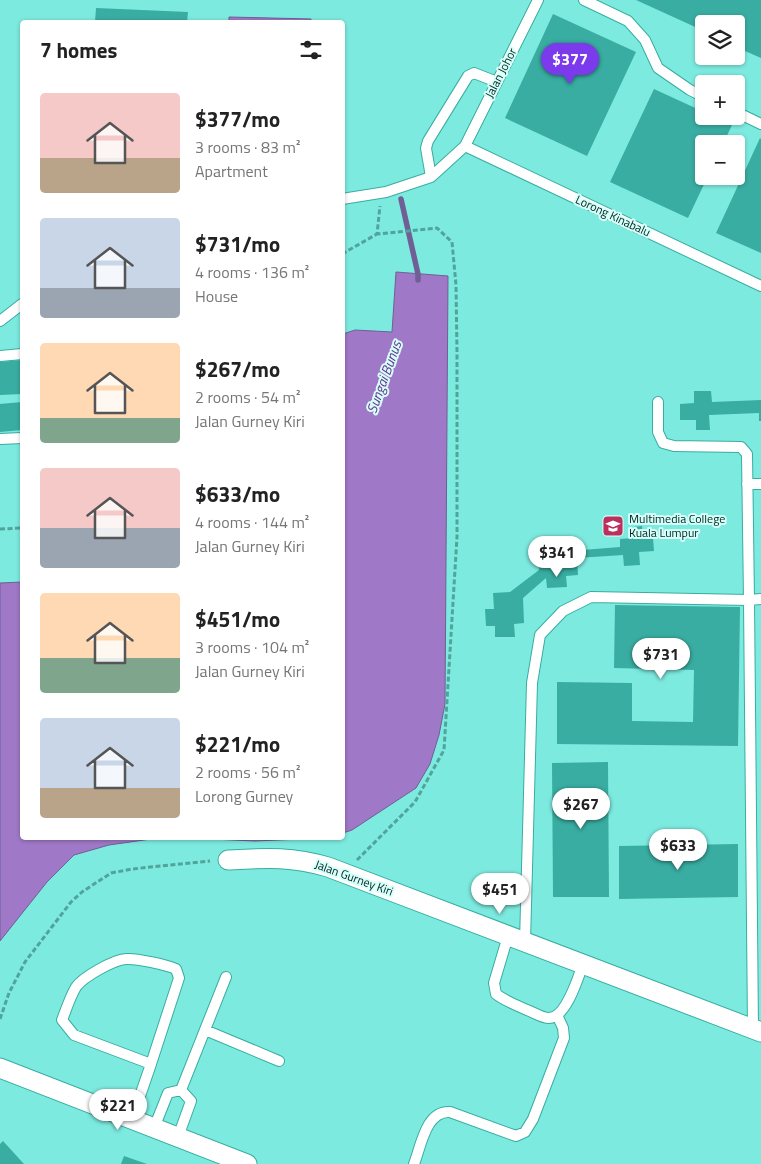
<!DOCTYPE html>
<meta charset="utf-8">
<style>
:root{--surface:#fff;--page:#f6f6f6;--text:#222;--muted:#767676;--accent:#7c3aed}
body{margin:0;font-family:"Titillium Web",sans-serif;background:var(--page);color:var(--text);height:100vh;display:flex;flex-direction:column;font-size:19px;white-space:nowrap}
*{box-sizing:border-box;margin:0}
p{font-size:16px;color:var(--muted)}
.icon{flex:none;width:28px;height:28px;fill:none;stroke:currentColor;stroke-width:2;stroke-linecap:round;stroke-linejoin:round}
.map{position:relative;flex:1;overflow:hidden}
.drawer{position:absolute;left:20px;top:20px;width:325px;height:820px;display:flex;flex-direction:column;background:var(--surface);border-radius:5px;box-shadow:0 1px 4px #0004}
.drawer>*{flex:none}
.controls{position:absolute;left:695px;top:15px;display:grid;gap:10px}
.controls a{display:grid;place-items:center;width:50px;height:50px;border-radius:5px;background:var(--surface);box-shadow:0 1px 4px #0004;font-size:25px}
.price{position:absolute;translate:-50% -42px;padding:0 11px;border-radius:18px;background:#fff;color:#222;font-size:16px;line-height:32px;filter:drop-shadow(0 1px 2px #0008)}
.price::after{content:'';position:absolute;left:50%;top:30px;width:15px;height:11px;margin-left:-8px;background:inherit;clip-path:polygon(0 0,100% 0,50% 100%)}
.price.selected{background:var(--accent);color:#fff}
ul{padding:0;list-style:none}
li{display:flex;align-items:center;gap:15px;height:125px;padding:0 20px}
li span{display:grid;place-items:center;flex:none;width:140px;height:100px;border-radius:5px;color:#555}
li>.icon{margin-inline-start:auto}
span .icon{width:60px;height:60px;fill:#fffc;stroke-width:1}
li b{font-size:21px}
h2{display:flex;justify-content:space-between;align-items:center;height:60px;padding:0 20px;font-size:21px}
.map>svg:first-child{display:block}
.water{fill:#9f78c7;stroke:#6f5f95}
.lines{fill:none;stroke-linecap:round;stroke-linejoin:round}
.stream{stroke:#6f5f95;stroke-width:5.5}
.building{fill:#39ada2}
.lane-casing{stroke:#39ada2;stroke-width:12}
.street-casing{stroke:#39ada2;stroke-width:21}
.path{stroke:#51a49c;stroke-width:3;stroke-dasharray:5 2.5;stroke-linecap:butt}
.lane{stroke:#fff;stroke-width:10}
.street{stroke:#fff;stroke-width:19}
.labels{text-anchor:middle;stroke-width:4;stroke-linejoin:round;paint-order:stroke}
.street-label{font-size:12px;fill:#002421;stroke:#d7fff9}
.poi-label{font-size:12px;fill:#002421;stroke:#d7fff9;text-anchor:start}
.water-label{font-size:14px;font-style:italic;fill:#64308f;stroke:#d7fff9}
</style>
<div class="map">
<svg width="761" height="1164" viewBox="0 0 761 1164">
<rect width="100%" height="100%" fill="#7deadf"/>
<path class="water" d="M229,17l82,2v3h-82z
M396,272l52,4 -3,428 -6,31 -9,29 -14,24 -64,42 -9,3v-499l12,-4 37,2z
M22,582v256h304l-71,3 -44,-2h-60l-42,6 -35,10 -27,27 -47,59v-358z"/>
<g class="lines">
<path class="stream" d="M401,199l17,75v6"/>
</g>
<path class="building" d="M636,0h125v58l-25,-11v-23h-32v7z
M96,8l92,4 -1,10h-92z
M553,14l83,38 -49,104 -82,-38z
M654,89l50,23v4h8l20,9 -9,19h-19v32h4l-20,42 -78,-36z
M760,138l1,1v114l-45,-20z
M22,360v34l-22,1v-33z
M694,391h17l1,11 49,-2v21h-2v-8l-50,2 1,15h-14v-10h-16v-16l14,-1z
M22,402v28l-22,2v-28z
M642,526l1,13 10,-1 1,13 -15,1 1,13 -16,1 -1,-11 -46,3 1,17 -12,1 1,11 -20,1 -1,-10 -23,20 1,25 -10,1 1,13h-20v-11h-9l-1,-17h9l-1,-16 17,-1 29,-22 -1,-16 16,-1 -1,-11 16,-1 1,10 50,-4v-8l13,-1v-11z
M615,605l125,2 -2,139 -181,-2v-62l75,1v38l61,1 1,-52 -80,-2z
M608,762l1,135h-56l-1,-134z
M738,844v53l-119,2v-53z
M3,1141l21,23h-24v-20z
M124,1156l23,8h-26z"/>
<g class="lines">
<g class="lane-casing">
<path id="lane" d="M584,0l44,21 17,19 13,28 32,22 14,7
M736,112l25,12
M465,146l296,140
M431,177l-5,-29 2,-7 40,-65 6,-3 23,9
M342,199l44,-7 45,-15 34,-31 73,-146
M0,321l22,-17
M0,356l22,-2
M0,439l22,-1
M747,484h14
M508,936l-14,47 2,11c9,7 20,11 31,16 6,2 15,8 22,8 17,0 29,-40 34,-54
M525,942l7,-259 8,-48 23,-24 28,-14 158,3 -2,-146 -6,-7 -67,-1 -11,-3 -5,-11v-30
M753,1029l-4,-429 12,-1
M205,1030l74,31
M181,1090l45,-113
M132,1119l19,-55 -77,-29 -12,-15c4,-10 8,-23 14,-33 7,-10 37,-27 50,-28 10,-1 41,6 50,10l3,9 -28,86
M154,1128l14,-35 13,-3
M178,1137l13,-36 -10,-11
M414,1164c7,-18 12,-54 36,-52l66,24 9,-4 8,-13 31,-81 -1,-10 -6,-13"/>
</g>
<g class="street-casing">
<path id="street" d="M228,860c38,-2 62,-4 100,7l433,165
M0,1068l247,96"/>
</g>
<path class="path" d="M342,254l35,-20 3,-28
M0,529l22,-1
M357,860l58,-58 29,-52 13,-213v-185l-1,-67 -4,-43 -15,-14 -60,6
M0,1019l9,-26 16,-31 46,-60 11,-10 29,-19 21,-4 78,-8"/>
<use href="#lane" class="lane"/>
<use href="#street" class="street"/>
</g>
<defs>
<g id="school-square" transform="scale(1.125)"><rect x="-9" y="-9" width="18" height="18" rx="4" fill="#bc2e5c" stroke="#d7fff9"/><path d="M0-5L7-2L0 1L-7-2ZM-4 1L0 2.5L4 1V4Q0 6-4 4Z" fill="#fff"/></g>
</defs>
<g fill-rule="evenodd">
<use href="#school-square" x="613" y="526"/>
</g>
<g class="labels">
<g class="street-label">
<text transform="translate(501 73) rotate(-63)" y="4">Jalan Johor</text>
<text transform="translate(613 216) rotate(25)" y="4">Lorong Kinabalu</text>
<text transform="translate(354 878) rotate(20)" y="4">Jalan Gurney Kiri</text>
</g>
<g class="poi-label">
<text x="629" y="523">Multimedia College<tspan x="629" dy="14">Kuala Lumpur</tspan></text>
</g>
<g class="water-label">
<text transform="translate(384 377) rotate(-70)" y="5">Sungai Bunus</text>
</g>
</g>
</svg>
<div class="controls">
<a><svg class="icon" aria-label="layers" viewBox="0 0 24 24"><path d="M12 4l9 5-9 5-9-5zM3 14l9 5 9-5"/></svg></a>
<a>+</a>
<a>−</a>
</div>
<b class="price selected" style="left:570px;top:85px">$377</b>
<b class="price" style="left:557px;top:578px">$341</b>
<b class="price" style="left:661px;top:680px">$731</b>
<b class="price" style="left:581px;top:830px">$267</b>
<b class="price" style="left:678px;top:871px">$633</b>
<b class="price" style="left:500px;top:915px">$451</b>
<b class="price" style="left:118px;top:1131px">$221</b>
<section class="drawer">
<h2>7 homes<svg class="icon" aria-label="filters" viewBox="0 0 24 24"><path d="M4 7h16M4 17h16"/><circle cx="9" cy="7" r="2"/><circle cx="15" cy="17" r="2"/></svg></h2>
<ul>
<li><span style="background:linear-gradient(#f6c9c9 65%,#b9a48a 0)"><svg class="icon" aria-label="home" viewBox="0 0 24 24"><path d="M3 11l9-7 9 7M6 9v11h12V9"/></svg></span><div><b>$377/mo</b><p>3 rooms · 83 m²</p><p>Apartment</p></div></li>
<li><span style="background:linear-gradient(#c9d6e8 70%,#9aa5b1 0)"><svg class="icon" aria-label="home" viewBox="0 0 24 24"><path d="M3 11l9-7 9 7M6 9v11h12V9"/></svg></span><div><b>$731/mo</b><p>4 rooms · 136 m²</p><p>House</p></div></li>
<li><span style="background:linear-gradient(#ffd9b3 75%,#7fa58c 0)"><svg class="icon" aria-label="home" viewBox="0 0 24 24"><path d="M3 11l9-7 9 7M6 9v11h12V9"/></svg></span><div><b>$267/mo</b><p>2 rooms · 54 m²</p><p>Jalan Gurney Kiri</p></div></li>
<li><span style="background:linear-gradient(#f6c9c9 60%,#9aa5b1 0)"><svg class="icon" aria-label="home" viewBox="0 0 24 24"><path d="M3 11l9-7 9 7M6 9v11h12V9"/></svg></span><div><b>$633/mo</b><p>4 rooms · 144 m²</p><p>Jalan Gurney Kiri</p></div></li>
<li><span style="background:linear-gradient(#ffd9b3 65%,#7fa58c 0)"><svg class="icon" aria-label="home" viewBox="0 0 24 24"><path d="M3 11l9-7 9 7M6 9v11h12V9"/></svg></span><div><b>$451/mo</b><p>3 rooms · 104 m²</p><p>Jalan Gurney Kiri</p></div></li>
<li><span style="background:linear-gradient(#c9d6e8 70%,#b9a48a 0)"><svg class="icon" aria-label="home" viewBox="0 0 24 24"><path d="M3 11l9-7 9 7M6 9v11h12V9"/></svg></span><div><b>$221/mo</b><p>2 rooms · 56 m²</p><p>Lorong Gurney</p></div></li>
</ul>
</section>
</div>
